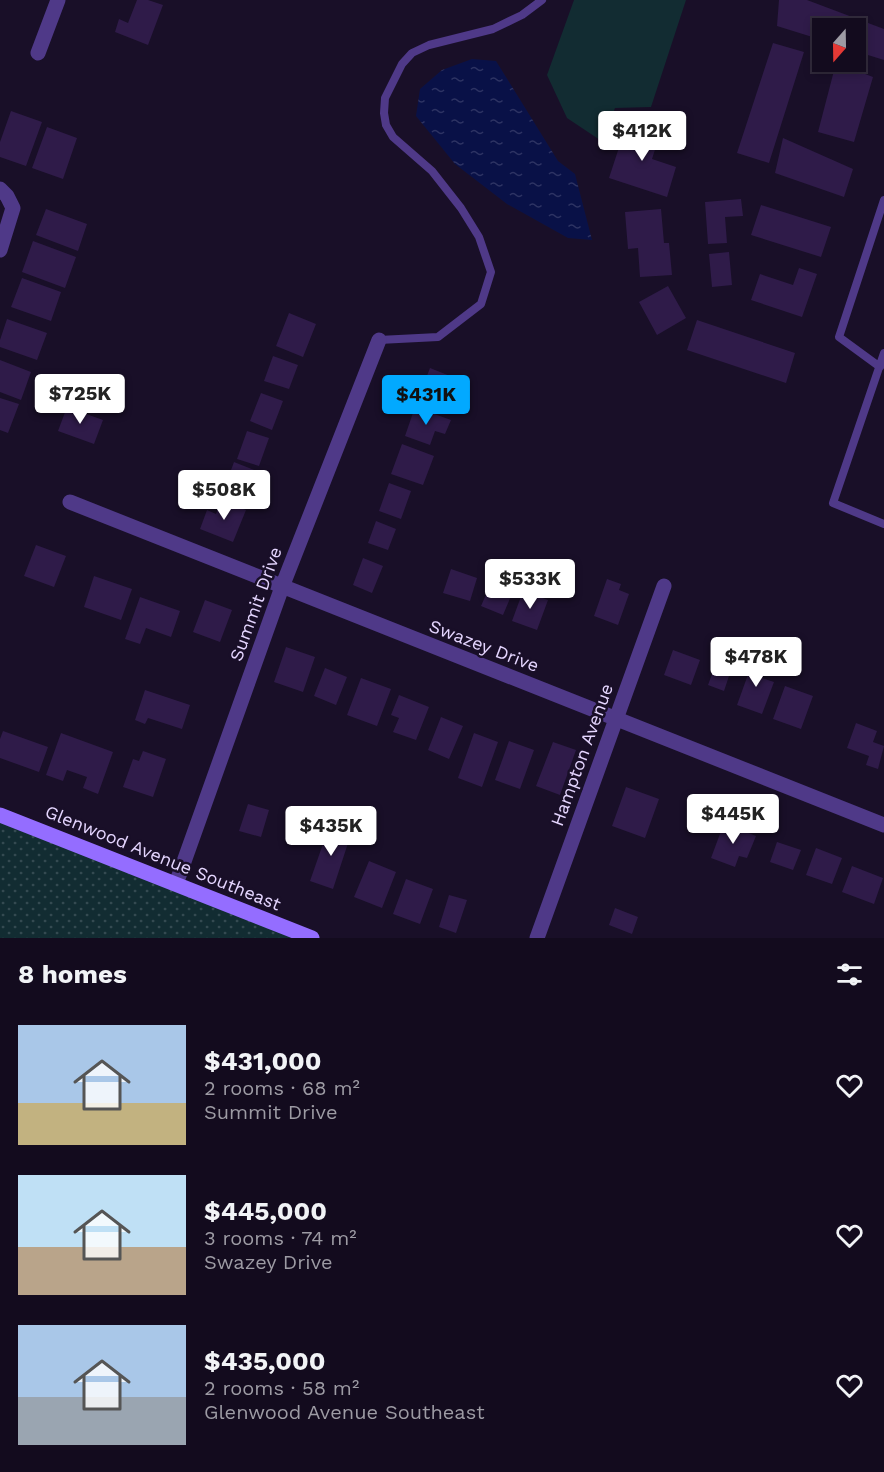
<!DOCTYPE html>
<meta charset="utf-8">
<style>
:root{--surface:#130b1e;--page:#20192b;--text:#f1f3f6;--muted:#9d9ba4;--line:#322b3c;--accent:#02a9ff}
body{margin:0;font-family:"Work Sans",sans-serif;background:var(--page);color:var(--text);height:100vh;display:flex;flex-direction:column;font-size:22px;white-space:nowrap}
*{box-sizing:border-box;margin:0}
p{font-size:20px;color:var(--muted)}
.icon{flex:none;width:33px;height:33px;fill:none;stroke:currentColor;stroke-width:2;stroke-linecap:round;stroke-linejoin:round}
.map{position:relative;height:938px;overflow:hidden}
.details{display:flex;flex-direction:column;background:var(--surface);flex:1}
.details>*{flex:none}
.needle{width:39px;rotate:200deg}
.controls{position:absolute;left:812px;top:18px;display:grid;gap:12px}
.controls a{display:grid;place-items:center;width:54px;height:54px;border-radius:0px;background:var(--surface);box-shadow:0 3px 9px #0003,0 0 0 2px var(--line);font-size:30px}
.price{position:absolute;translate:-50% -51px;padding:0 14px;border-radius:6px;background:#fff;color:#222;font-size:20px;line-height:39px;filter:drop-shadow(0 2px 3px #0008)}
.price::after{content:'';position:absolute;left:50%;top:36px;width:18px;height:14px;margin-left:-9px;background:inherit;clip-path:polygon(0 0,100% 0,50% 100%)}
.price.selected{background:var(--accent);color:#111}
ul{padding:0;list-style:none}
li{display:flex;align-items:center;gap:18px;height:150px;padding:0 18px}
li span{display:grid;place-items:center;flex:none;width:168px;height:120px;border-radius:0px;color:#555}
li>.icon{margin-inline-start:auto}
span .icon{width:72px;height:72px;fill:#fffc;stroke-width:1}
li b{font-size:26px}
h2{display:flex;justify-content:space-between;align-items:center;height:72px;padding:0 18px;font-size:26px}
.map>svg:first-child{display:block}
.grass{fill:url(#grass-dots)}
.green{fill:#122c32}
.water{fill:url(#water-ripples)}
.building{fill:#2f1b49}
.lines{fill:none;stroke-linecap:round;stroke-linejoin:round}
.service{stroke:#4f3988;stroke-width:8}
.minor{stroke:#4f3988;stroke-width:15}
.secondary{stroke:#946dff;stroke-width:15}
.labels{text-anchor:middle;stroke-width:5;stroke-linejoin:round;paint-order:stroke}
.street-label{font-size:18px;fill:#e5d6ff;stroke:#190f28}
</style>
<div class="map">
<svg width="884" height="938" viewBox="0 0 884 938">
<defs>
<pattern id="grass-dots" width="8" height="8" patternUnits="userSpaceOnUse" patternTransform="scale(1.5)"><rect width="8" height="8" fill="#122c32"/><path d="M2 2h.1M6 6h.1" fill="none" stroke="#344a51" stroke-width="1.8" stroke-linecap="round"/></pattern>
<pattern id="water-ripples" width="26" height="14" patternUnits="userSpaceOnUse" patternTransform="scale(1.5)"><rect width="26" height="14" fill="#091147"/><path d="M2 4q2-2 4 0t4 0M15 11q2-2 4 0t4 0" fill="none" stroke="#2d3363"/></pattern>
</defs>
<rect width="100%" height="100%" fill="#190f28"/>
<path class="grass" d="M0,814l313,124h-313z"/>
<path class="green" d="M574,0h112l-35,107 -36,1 -12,34 -36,-24 -20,-43z"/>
<path class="water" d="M472,59l24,2 62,100 17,13 17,66 -24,-2 -61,-34 -52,-40 -39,-48 4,-27 22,-19z"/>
<path class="building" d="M137,0h11l15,5 -15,40 -33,-13 4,-13 9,4z
M779,0h28l77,29v31l-29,-9v-23h-33v12l-45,-14z
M773,43l31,9 -35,111 -32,-10z
M836,63l37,14 -19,65 -36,-10z
M11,111l31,11 -16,44 -26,-9v-15z
M627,123l33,11 -8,25 24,8 -9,30 -58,-19z
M47,127l30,11 -14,41 -31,-11z
M783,138l70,31 -9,28 -69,-24z
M741,199l2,17 -18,1 2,26 -19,1 -3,-42z
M761,205l70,22 -10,30 -70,-22z
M46,209l41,15 -9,27 -42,-16z
M661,209l3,34h5l3,32 -32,2 -2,-29 -10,1 -3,-37z
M33,241l43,16 -11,31 -43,-16z
M729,252l3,33 -20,2 -3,-33z
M799,268l18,6 -15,43 -51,-17 9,-26 33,11z
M22,278l39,14 -10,29 -40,-14z
M668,286l18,32 -29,17 -18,-33z
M289,313l27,11 -13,33 -27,-11z
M7,319l40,14 -10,27 -37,-13v-7z
M697,320l98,33 -9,30 -99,-33z
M273,356l25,9 -9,24 -25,-8z
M0,360l31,12 -10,28 -21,-8z
M430,368l25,10 -11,30 -26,-9z
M261,393l22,8 -11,29 -22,-9z
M0,398l19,6 -11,29 -8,-3z
M67,407l36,13 -9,24 -36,-13z
M415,407l36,13 -6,14 -10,-3 -5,14 -25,-9z
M247,431l22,7 -10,28 -22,-7z
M402,444l32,12 -11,29 -32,-11z
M234,462l28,11 -6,15 -4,-2 -6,15 -23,-9z
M389,483l22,8 -10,28 -22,-8z
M221,500l25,10 -13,32 -33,-13 7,-19 9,4z
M376,521l20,8 -8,21 -20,-7z
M36,545l30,11 -12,31 -30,-11z
M363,558l20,8 -11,27 -19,-8z
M451,569l26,9 -7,23 -27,-8z
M94,576l38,13 -11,31 -37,-13z
M607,579l14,5 -2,6 10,4 -11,31 -24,-9z
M492,581l22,8 -11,26 -22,-9z
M523,591l25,9 -11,30 -25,-9z
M140,597l40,14 -9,26 -25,-9 -6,16 -15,-5z
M205,600l27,10 -12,32 -27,-10z
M286,647l29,10 -12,35 -29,-10z
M673,650l27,10 -9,25 -27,-10z
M721,650l15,5 -12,36 -16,-6z
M754,658l14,5 -6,15 12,4 -12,32 -25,-9z
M325,668l22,9 -11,28 -22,-9z
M361,678l30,11 -14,37 -30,-11z
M785,686l28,10 -12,33 -28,-10z
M145,690l45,15 -8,24 -34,-11 -3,6 -10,-4z
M399,695l30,12 -13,33 -23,-8 6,-14 -8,-3z
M441,717l22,9 -14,33 -21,-9z
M856,723l21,8 -4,11 11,4 -6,23 -12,-4 3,-9 -22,-8z
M3,731l45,16 -9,25 -39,-14v-19z
M61,733l52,19 -15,42 -15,-6 4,-11 -20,-7 -4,11 -17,-6z
M474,733l24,9 -16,45 -24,-9z
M509,741l25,9 -14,39 -25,-9z
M553,742l23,8 -16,45 -24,-9z
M143,751l23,8 -13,38 -30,-10 10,-28 6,2z
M626,787l33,12 -14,39 -33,-12z
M248,804l21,6 -8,27 -22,-6z
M331,821l12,5 -3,8 10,3 -17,52 -23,-8z
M724,823l32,13 -9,22 -8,-2 -4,11 -24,-9z
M777,842l24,8 -8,20 -23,-8z
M816,848l26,10 -10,26 -26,-9z
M369,861l27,11 -14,36 -28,-11z
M852,866l31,12 -9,26 -32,-12z
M406,879l27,10 -13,35 -27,-10z
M449,895l18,5 -11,33 -17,-6z
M615,908l23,9 -6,17 -23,-9z"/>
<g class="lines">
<path class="service" d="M379,340l59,-3 43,-33 10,-32 -12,-35 -18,-29 -29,-37 -39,-34 -7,-12 -2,-12 1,-15 17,-34 10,-11 17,-8 64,-16 29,-14 20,-15
M884,353l-51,150 51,21
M880,367l-41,-30 45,-137"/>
<path class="minor" d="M38,53l20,-53
M0,189l7,7 6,12 -13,42
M70,502l814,323
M176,884l106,-297 97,-247
M537,938l127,-352"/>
<path class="secondary" d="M0,815l312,123"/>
</g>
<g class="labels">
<g class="street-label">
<text transform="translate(256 604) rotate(-70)" y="6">Summit Drive</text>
<text transform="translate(484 646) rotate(21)" y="6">Swazey Drive</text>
<text transform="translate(582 755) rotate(-70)" y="6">Hampton Avenue</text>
<text transform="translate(163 858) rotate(22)" y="6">Glenwood Avenue Southeast</text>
</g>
</g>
</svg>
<div class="controls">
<a><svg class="needle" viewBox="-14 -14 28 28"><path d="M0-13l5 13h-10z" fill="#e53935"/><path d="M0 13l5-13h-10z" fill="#9d9ba4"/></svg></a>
</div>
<b class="price" style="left:642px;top:162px">$412K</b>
<b class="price" style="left:80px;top:425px">$725K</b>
<b class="price selected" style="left:426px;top:426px">$431K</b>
<b class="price" style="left:224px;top:521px">$508K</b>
<b class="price" style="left:530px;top:610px">$533K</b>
<b class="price" style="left:756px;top:688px">$478K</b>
<b class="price" style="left:733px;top:845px">$445K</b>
<b class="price" style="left:331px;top:857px">$435K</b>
</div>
<section class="details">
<h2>8 homes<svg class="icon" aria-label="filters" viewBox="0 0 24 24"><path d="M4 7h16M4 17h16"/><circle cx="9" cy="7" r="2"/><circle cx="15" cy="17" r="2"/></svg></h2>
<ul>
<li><span style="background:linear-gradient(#a9c7e8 65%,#c2b280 0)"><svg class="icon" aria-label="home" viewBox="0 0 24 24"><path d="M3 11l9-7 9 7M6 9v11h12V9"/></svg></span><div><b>$431,000</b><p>2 rooms · 68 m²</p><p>Summit Drive</p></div><svg class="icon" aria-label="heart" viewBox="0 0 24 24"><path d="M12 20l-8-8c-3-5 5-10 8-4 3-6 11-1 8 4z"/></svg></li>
<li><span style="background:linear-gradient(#bfe0f5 60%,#b9a48a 0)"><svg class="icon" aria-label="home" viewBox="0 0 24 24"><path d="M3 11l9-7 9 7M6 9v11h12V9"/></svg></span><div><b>$445,000</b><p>3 rooms · 74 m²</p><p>Swazey Drive</p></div><svg class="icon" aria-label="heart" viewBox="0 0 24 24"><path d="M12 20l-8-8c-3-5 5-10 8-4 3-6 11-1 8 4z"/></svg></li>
<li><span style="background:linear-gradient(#a9c7e8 60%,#9aa5b1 0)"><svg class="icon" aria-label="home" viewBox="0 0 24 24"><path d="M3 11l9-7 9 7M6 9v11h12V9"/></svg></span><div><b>$435,000</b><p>2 rooms · 58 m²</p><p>Glenwood Avenue Southeast</p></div><svg class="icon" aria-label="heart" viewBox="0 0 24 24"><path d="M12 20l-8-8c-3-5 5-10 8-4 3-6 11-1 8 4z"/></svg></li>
</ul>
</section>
